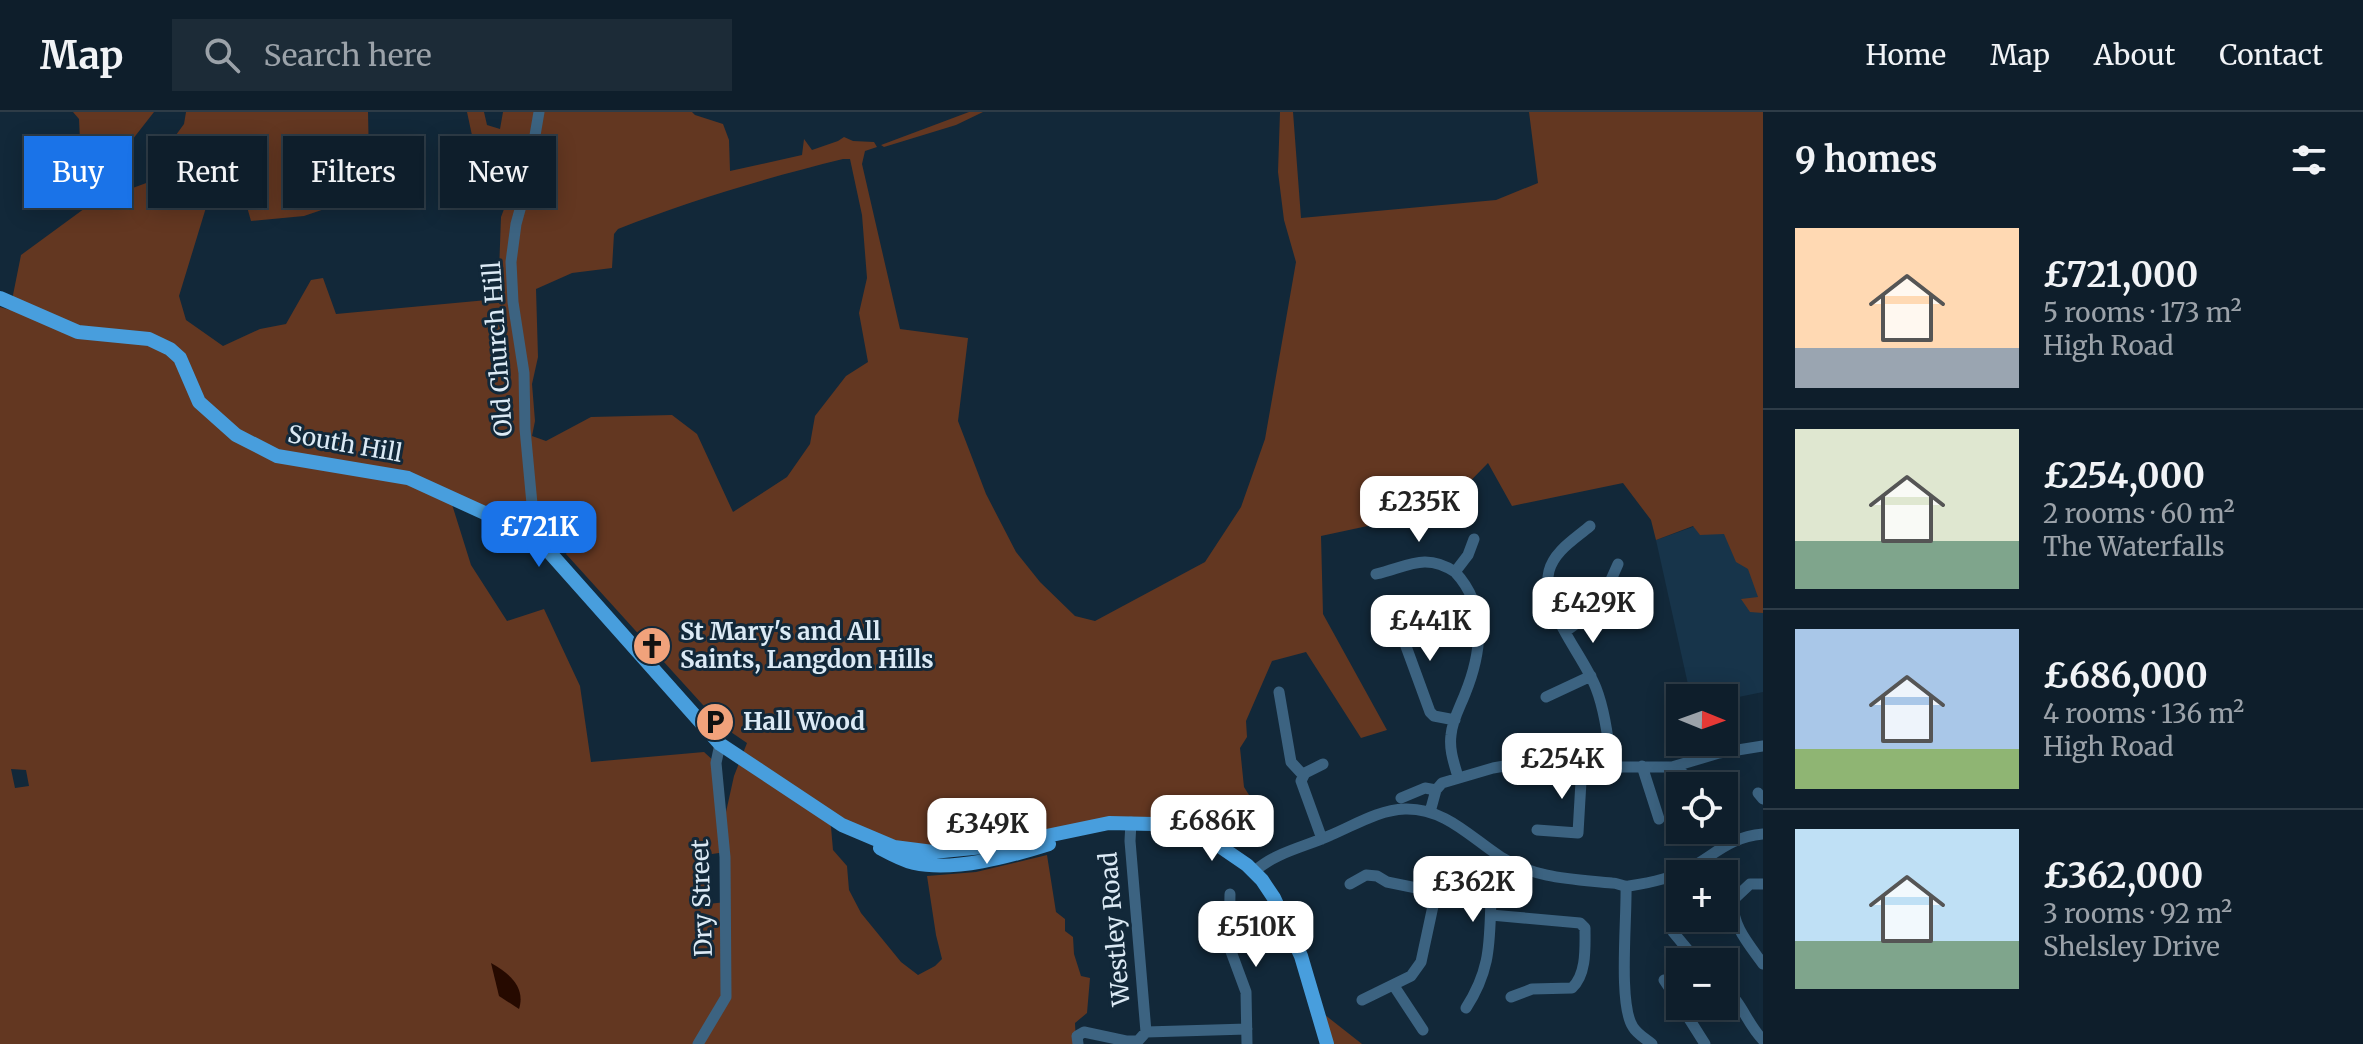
<!DOCTYPE html>
<meta charset="utf-8">
<style>
:root{--surface:#0e1e2b;--page:#1c2b37;--text:#f1f3f6;--muted:#9ba2a9;--line:#2e3c47;--accent:#1a73e8}
body{margin:0;font-family:Merriweather,serif;background:var(--page);color:var(--text);height:100vh;display:flex;flex-direction:column;font-size:30px;white-space:nowrap}
*{box-sizing:border-box;margin:0}
p{font-size:26px;color:var(--muted)}
.icon{flex:none;width:44px;height:44px;fill:none;stroke:currentColor;stroke-width:2;stroke-linecap:round;stroke-linejoin:round}
.map{position:relative;flex:1;overflow:hidden}
.drawer{display:flex;flex-direction:column;background:var(--surface);width:600px}
.drawer>*{flex:none}
.hud{position:absolute;left:24px;top:24px;width:760px;height:72px;display:flex;gap:16px}
.needle{width:52px;rotate:91deg}
.buttons{position:absolute;left:1666px;top:572px;display:grid;gap:16px}
.buttons a{display:grid;place-items:center;width:72px;height:72px;border-radius:0px;background:var(--surface);box-shadow:0 4px 20px #0003,0 0 0 2px var(--line);font-size:40px}
.price{position:absolute;translate:-50% -68px;padding:0 18px;border-radius:16px;background:#fff;color:#222;font-size:26px;line-height:52px;filter:drop-shadow(0 2px 4px #0008)}
.price::after{content:'';position:absolute;left:50%;top:48px;width:24px;height:18px;margin-left:-12px;background:inherit;clip-path:polygon(0 0,100% 0,50% 100%)}
.price.current{background:var(--accent);color:#fff}
ul{padding:0;list-style:none}
li{display:flex;align-items:center;gap:24px;height:200px;padding:0 32px}
li+li{border-top:2px solid var(--line)}
li span{display:grid;place-items:center;flex:none;width:224px;height:160px;border-radius:0px;color:#555}
li>.icon{margin-inline-start:auto}
span .icon{width:96px;height:96px;fill:#fffc;stroke-width:1}
li b{font-size:34px}
h2{display:flex;justify-content:space-between;align-items:center;height:96px;padding:0 32px;font-size:34px}
.chip{padding:0 28px;border-radius:0px;background:var(--surface);box-shadow:0 4px 20px #0003,0 0 0 2px var(--line);font-size:28px;line-height:72px}
.chip.current{background:var(--accent);color:#fff}
header{display:flex;align-items:center;gap:48px;box-sizing:border-box;height:112px;padding:0 40px;background:var(--surface);border-bottom:2px solid var(--line)}
header strong{font-size:38px}
nav{display:flex;gap:44px;margin-inline-start:auto;font-size:28px}
.search{width:560px;height:72px;background:var(--page);display:flex;align-items:center;gap:20px;box-sizing:border-box;padding:0 28px;border-radius:0px;color:var(--muted);font-size:30px}
main{display:flex;flex:1;min-height:0}
.map>svg:first-child{display:block}
.built{fill:#17344a}
.green{fill:#633721;fill-rule:evenodd}
.water{fill:#260a00}
.lines{fill:none;stroke-linecap:round;stroke-linejoin:round}
.minor{stroke:#3c6381;stroke-width:11}
.major{stroke:#489edd;stroke-width:14}
.labels{text-anchor:middle;stroke-width:6;stroke-linejoin:round;paint-order:stroke}
.street-label{font-size:24px;fill:#dceaf5;stroke:#122839}
.poi-label{font-size:24px;font-weight:bold;fill:#dceaf5;stroke:#122839;text-anchor:start}
</style>
<header>
<strong>Map</strong>
<div class="search"><svg class="icon" aria-label="search" viewBox="0 0 24 24"><circle cx="10" cy="10" r="6"/><path d="M15 15l6 6"/></svg>Search here</div>
<nav><a>Home</a><a>Map</a><a>About</a><a>Contact</a></nav>
</header>
<main>
<div class="map">
<svg width="1763" height="932" viewBox="0 0 1763 932">
<rect width="100%" height="100%" fill="#122839"/>
<path class="built" d="M1763,390v190l-39,8 -33,-2 -35,-158z"/>
<path class="green" d="M73,0h81l-25,32 -22,16 1,21 11,9v3l30,-11 34,8 25,11 -29,95 7,24 37,26 37,-17 26,-5 25,-44 12,-2 13,36 162,-15 3,-82 8,-21 4,-28 -5,-16 -32,2 -9,-42h17l3,13 13,4 3,-17h189l3,3 28,9 6,16 1,31 72,-16 2,-16 8,11 26,-9 6,-4 9,4 21,1 3,5 -12,4 -3,13 38,165 68,9 -10,83 28,73 30,58 24,30 35,34 20,5 110,-59 36,-55 24,-68 31,-177 -12,-42 -6,-48 2,-60h13l8,106 195,-18 42,-17 -9,-71h234v501l-13,-1 -9,-13 17,-2 -10,-28 -12,-7 -12,-28 -24,1 -7,-9 -37,14 -5,-20 -28,-37 -111,23 -24,-43 -46,47 -121,26 2,78 64,116 -26,8 -55,-86 -34,9 -26,60 1,16 -7,11 4,39 5,8 -7,10 4,21 -24,12 -41,-19 4,11 -54,-8 -128,23 -94,5 -84,-35 6,12 2,23 14,16 2,24 12,23 40,49 17,13 17,-9 7,-7 -6,-24 -9,-59 49,-4 71,-17 9,57 9,7v12l8,6 1,17 7,22 9,2 -3,35 -12,10 1,21h-1076v-737l10,3 11,-55 71,-52 16,-6 -11,-11 -6,-31 -11,-14 -1,-22zM843,47h7l12,56 5,63 -8,35 9,49 -22,14 -31,40 -5,28 -23,33 -54,35 -36,-78 -25,-19 -81,2 -45,24 -14,-5 3,-15 -3,-37 6,-27 -2,-68 36,-16 40,-5 2,-34 4,-5c73,-29 148,-51 225,-70zM450,386l78,31 12,-4 8,10 11,-9 11,20 -4,8 156,172 25,17 -13,33 -10,45 2,81 -18,2 -2,-49 19,-3 -9,-89 -12,-11 -113,10 -11,-76 -36,-77 -37,12 -36,-56zM11,657l15,1 3,16 -14,2z
M186,0h182l1,47 -9,38 -56,19 -53,5 -13,-46c-25,-3 -48,-19 -62,-40l8,-11z
M969,0h14l-27,13 -72,22 -3,-2z
M1320,899l42,33h-29z"/>
<path class="water" d="M491,851c18,10 35,24 28,46l-20,-13z"/>
<g class="lines">
<path class="minor" d="M1590,414c-15,13 -36,25 -41,45 -9,38 34,83 47,117 9,23 13,55 15,79
M535,424l-10,-107 -1,-56 -11,-71 -2,-40 5,-38 10,-36 13,-76
M1376,462c31,-7 49,-22 79,-2
M1611,486c19,4 20,5 29,22
M1396,507l34,93 4,4 21,4
M1566,519l45,-33 -1,-16 8,-18
M1279,580l12,70 12,13
M1546,585l45,-21
M1642,654l17,53
M1672,655l47,-14 44,-7
M1458,665c-4,-14 -9,-27 -7,-42 1,-14 9,-28 14,-41 17,-42 23,-87 -10,-122l13,-17 6,-16
M1758,681l5,6
M1401,686l24,-10 11,2
M1724,687l4,2
M1430,700l6,-22 6,-7 51,-15 23,-4 25,-1 70,4h61l31,19
M1131,710l-1,19 16,191
M1537,718l41,3 4,-69
M1322,727l-21,-58 4,-8 18,-9
M1255,759c21,-19 50,-24 76,-36 24,-10 47,-25 74,-26 40,-1 65,28 96,48 35,22 72,22 111,26 6,0 12,4 17,3 19,-3 41,-7 58,-16 28,-15 42,-33 76,-36
M1350,772l16,-9 11,1 10,6 49,10h56
M1763,772h-13l-17,16c-1,26 15,43 30,64
M1626,775c1,31 -8,118 7,140 4,7 13,12 19,17
M1230,782l-1,52 17,46 1,52
M1491,803l89,8 5,5c0,19 2,46 -13,60l-40,1 -21,8
M1673,820l25,30
M1664,868l16,24
M1394,874l29,44
M1724,876c18,14 23,36 39,52
M1362,888l49,-24 10,-14 15,-70
M1681,894l24,38
M1466,896c29,-45 22,-74 26,-124l4,-12 8,-13
M698,932l28,-47 -1,-140 -9,-94 4,-19
M1078,932l-1,-8 7,-4 42,9h12l8,-9 101,-3"/>
<path class="major" d="M0,186l78,34 71,7 21,10 10,9 19,44 37,33 41,21 131,22 127,58 185,208 122,81 52,22 39,5 70,-7 106,-22 44,1 32,6 27,11 35,24 15,15 12,18 27,58 26,88
M880,736c11,6 22,12 34,15 40,9 97,-7 135,-19"/>
</g>
<defs>
<g id="church-disc" transform="scale(2)"><circle r="9.5" fill="#f1a27b" stroke="#122839"/><path d="M-1.2-6h2.4v3.5h3.3v2.4h-3.3V6h-2.4V-.1h-3.3v-2.4h3.3Z" fill="#111"/></g>
<g id="parking-disc" transform="scale(2)"><circle r="9.5" fill="#f1a27b" stroke="#122839"/><path d="M-3.5-5.5H1a3.5 3.5 0 0 1 0 7H-1V5.5H-3.5ZM-1-3.4V-.6H.8a1.4 1.4 0 0 0 0-2.8Z" fill="#111"/></g>
</defs>
<g fill-rule="evenodd">
<use href="#church-disc" x="652" y="534"/>
<use href="#parking-disc" x="715" y="610"/>
</g>
<g class="labels">
<g class="street-label">
<text transform="translate(498 237) rotate(-94)" y="8">Old Church Hill</text>
<text transform="translate(345 332) rotate(10)" y="8">South Hill</text>
<text transform="translate(702 786) rotate(-92)" y="8">Dry Street</text>
<text transform="translate(1115 817) rotate(-95)" y="8">Westley Road</text>
</g>
<g class="poi-label">
<text x="680" y="528">St Mary's and All<tspan x="680" dy="28">Saints, Langdon Hills</tspan></text>
<text x="743" y="618">Hall Wood</text>
</g>
</g>
</svg>
<div class="buttons">
<a><svg class="needle" viewBox="-14 -14 28 28"><path d="M0-13l5 13h-10z" fill="#e53935"/><path d="M0 13l5-13h-10z" fill="#9ba2a9"/></svg></a>
<a><svg class="icon" aria-label="locate" viewBox="0 0 24 24"><circle cx="12" cy="12" r="6"/><path d="M12 2v4M12 18v4M2 12h4M18 12h4"/></svg></a>
<a>+</a>
<a>−</a>
</div>
<b class="price" style="left:1419px;top:432px">£235K</b>
<b class="price current" style="left:539px;top:457px">£721K</b>
<b class="price" style="left:1593px;top:533px">£429K</b>
<b class="price" style="left:1430px;top:551px">£441K</b>
<b class="price" style="left:1562px;top:689px">£254K</b>
<b class="price" style="left:1212px;top:751px">£686K</b>
<b class="price" style="left:987px;top:754px">£349K</b>
<b class="price" style="left:1473px;top:812px">£362K</b>
<b class="price" style="left:1256px;top:857px">£510K</b>
<div class="hud">
<a class="chip current">Buy</a>
<a class="chip">Rent</a>
<a class="chip">Filters</a>
<a class="chip">New</a>
</div>
</div>
<section class="drawer">
<h2>9 homes<svg class="icon" aria-label="filters" viewBox="0 0 24 24"><path d="M4 7h16M4 17h16"/><circle cx="9" cy="7" r="2"/><circle cx="15" cy="17" r="2"/></svg></h2>
<ul>
<li><span style="background:linear-gradient(#ffd9b3 75%,#9aa5b1 0)"><svg class="icon" aria-label="home" viewBox="0 0 24 24"><path d="M3 11l9-7 9 7M6 9v11h12V9"/></svg></span><div><b>£721,000</b><p>5 rooms · 173 m²</p><p>High Road</p></div></li>
<li><span style="background:linear-gradient(#dfe7d0 70%,#7fa58c 0)"><svg class="icon" aria-label="home" viewBox="0 0 24 24"><path d="M3 11l9-7 9 7M6 9v11h12V9"/></svg></span><div><b>£254,000</b><p>2 rooms · 60 m²</p><p>The Waterfalls</p></div></li>
<li><span style="background:linear-gradient(#a9c7e8 75%,#8fb573 0)"><svg class="icon" aria-label="home" viewBox="0 0 24 24"><path d="M3 11l9-7 9 7M6 9v11h12V9"/></svg></span><div><b>£686,000</b><p>4 rooms · 136 m²</p><p>High Road</p></div></li>
<li><span style="background:linear-gradient(#bfe0f5 70%,#7fa58c 0)"><svg class="icon" aria-label="home" viewBox="0 0 24 24"><path d="M3 11l9-7 9 7M6 9v11h12V9"/></svg></span><div><b>£362,000</b><p>3 rooms · 92 m²</p><p>Shelsley Drive</p></div></li>
</ul>
</section>
</main>
